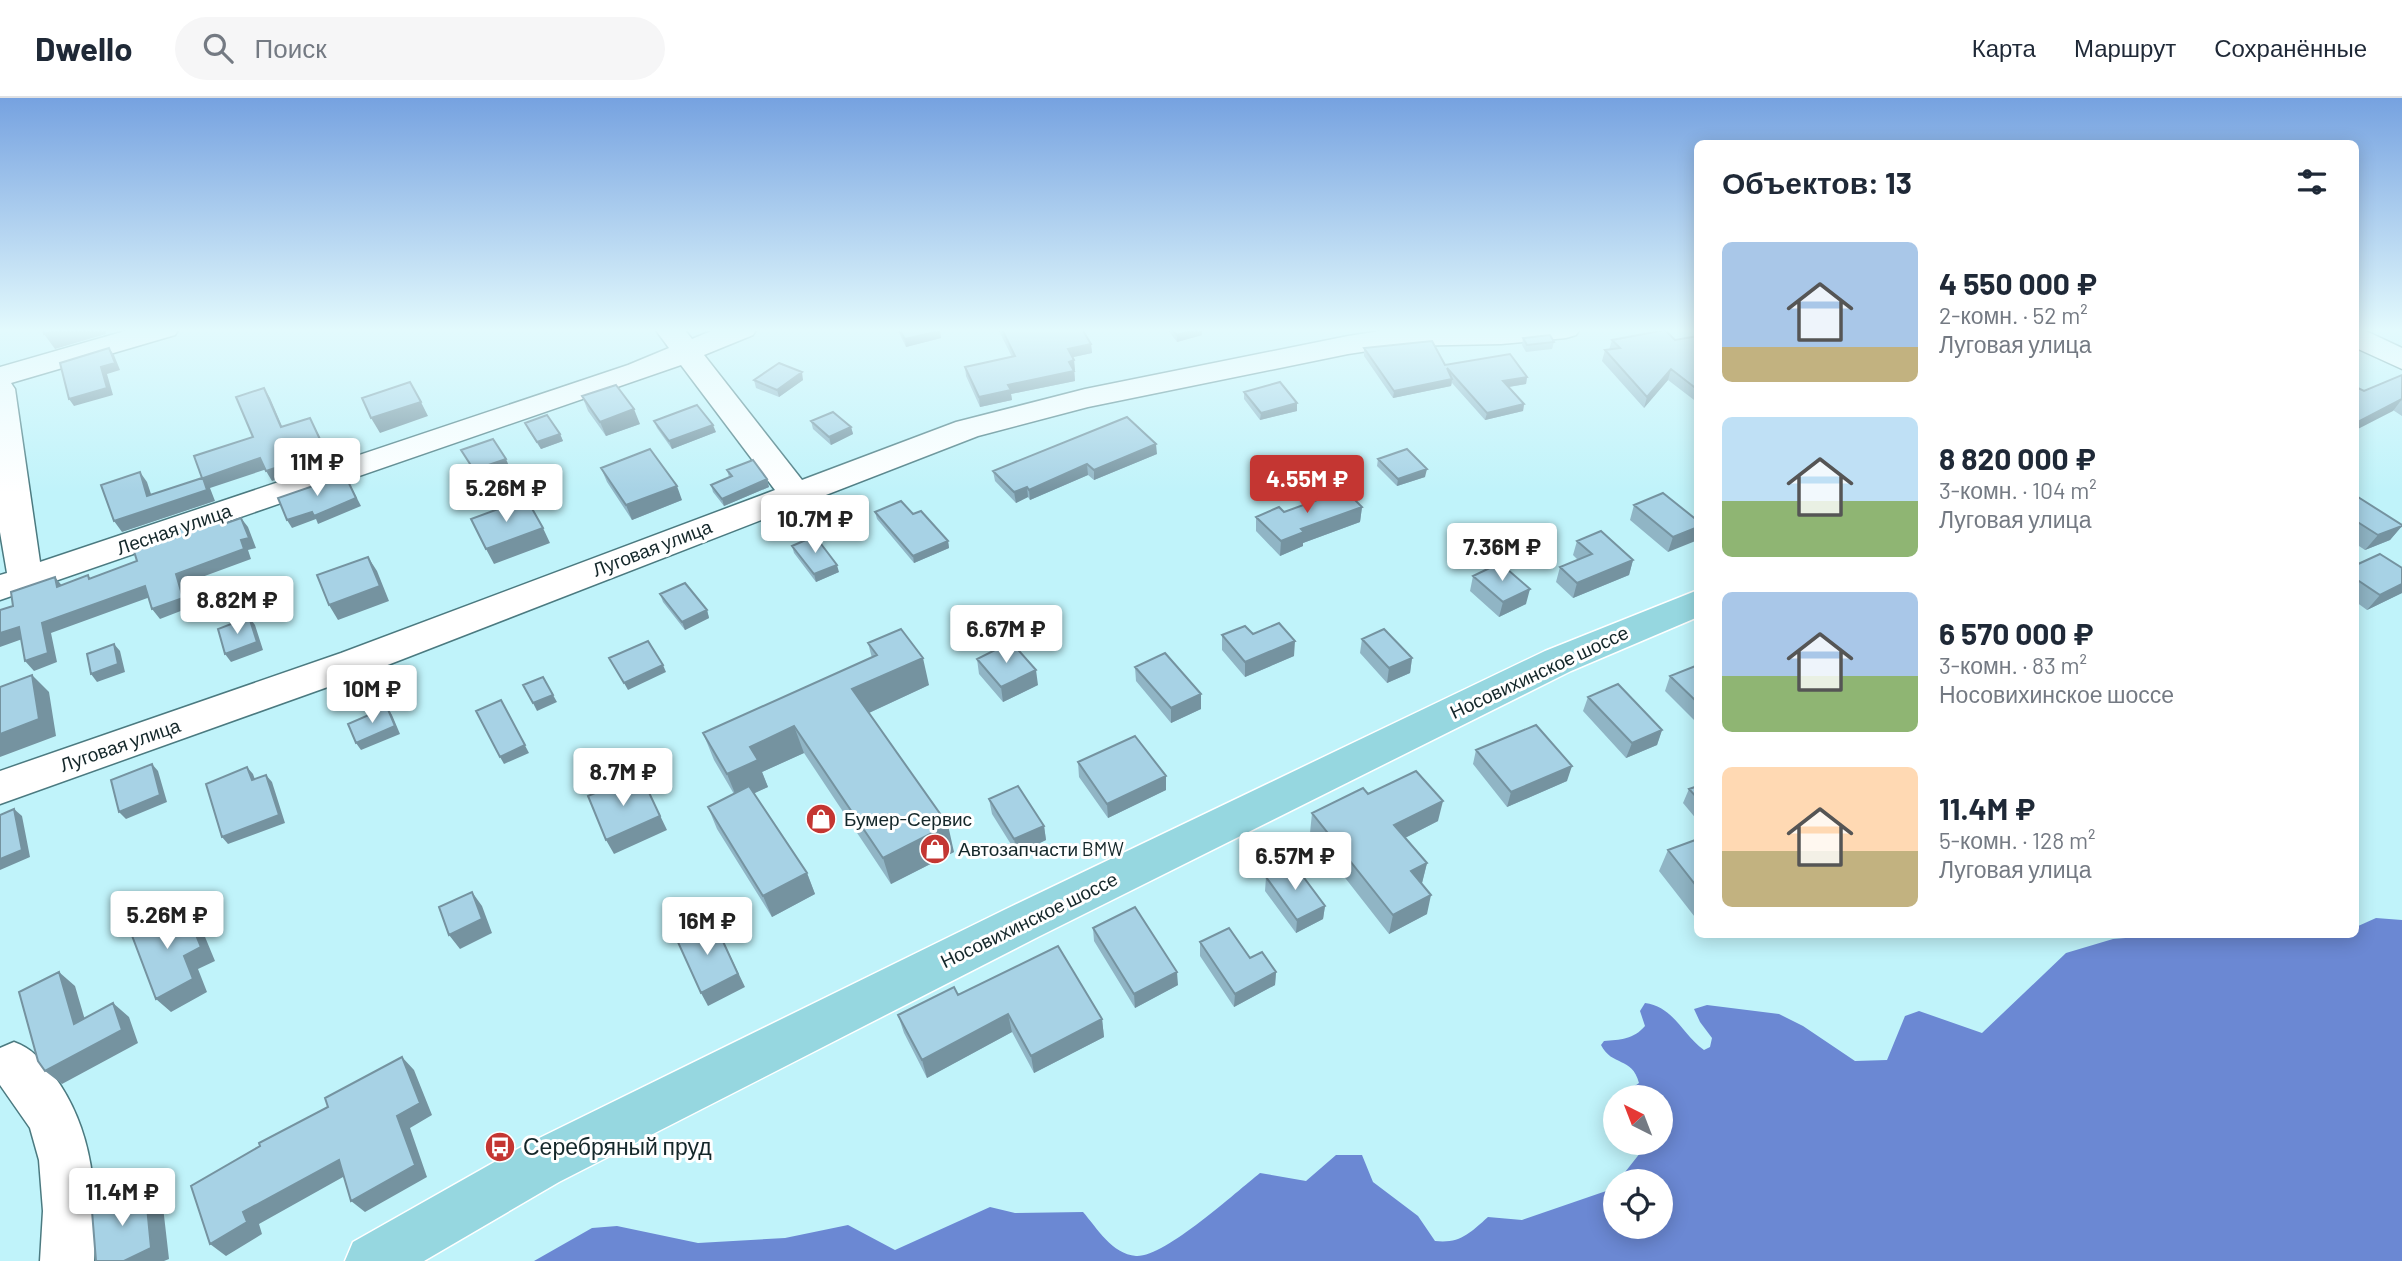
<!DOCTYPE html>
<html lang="ru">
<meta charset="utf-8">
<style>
:root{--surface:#fff;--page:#f6f6f7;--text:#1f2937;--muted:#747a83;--line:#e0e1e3;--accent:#c43632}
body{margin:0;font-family:Barlow,sans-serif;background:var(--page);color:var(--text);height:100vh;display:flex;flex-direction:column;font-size:26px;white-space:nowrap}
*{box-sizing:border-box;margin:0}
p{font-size:23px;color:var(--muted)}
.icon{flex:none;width:38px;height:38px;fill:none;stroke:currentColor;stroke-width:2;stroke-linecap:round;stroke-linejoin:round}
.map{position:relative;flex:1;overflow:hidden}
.drawer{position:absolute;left:1694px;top:42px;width:665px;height:798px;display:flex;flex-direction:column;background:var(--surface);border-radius:10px;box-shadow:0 4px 18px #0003}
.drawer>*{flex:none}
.needle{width:46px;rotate:318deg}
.fabs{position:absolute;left:1603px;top:987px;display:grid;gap:14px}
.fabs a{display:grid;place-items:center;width:70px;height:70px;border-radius:50%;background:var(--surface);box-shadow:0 4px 18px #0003;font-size:35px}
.price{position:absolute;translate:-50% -60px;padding:0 16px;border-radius:7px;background:#fff;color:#222;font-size:23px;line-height:46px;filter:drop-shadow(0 2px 4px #0008)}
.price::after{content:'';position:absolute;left:50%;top:42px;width:21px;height:16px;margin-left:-10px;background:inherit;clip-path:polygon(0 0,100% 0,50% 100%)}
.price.on{background:var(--accent);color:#fff}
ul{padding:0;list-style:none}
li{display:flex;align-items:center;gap:21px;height:175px;padding:0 28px}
li span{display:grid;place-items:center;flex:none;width:196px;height:140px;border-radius:10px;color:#555}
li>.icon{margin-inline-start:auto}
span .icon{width:84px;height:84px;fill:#fffc;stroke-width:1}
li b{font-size:30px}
h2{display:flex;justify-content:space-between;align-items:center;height:84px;padding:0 28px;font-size:30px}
header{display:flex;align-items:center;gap:42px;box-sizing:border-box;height:98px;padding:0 35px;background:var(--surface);border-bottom:2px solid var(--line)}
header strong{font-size:33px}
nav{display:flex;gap:38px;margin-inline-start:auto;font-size:24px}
.search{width:490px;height:63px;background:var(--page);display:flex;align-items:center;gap:18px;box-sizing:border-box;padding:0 24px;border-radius:38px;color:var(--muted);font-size:26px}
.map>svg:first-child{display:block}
.water{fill:#6b88d3}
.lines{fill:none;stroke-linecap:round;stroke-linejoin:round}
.minor-casing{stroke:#4b7a80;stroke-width:3}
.major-casing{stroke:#fff;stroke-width:3}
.minor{fill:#fff;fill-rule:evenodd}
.major{fill:#96d7e0;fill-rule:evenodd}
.wall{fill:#90b5c5}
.shaded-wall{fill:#7593a0}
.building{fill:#a7d2e5;stroke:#7593a0;stroke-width:2}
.labels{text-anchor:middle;stroke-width:6;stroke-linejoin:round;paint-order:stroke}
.street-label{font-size:19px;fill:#14272a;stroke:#fff}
.poi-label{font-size:19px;fill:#14272a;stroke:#fff;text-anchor:start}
.near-poi-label{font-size:23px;fill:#14272a;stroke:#fff;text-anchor:start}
</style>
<header>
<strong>Dwello</strong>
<div class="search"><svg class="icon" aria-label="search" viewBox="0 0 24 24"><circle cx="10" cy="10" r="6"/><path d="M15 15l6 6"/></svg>Поиск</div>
<nav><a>Карта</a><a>Маршрут</a><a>Сохранённые</a></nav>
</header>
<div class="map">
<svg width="2402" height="1163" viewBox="0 0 2402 1163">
<rect width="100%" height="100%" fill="#c0f3fa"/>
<path class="water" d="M2376,820l26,2v341h-1868l58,-33 25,-2 81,17 87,-5 63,-13 47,25 95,-43 25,6 68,-1c14,16 29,42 53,44 28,2 100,-64 124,-83l46,8 30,-26h26l11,27 45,34 17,25c25,3 35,-8 53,-24l34,3 90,-31 3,-4v42h46v-46h-43l30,-38h13v-46h-25l-4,-9 7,-5c-7,-27 -27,-16 -38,-38l3,-4c16,-1 30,-2 41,-15l-5,-15 5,-8c29,4 37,31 59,47l6,-3 2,-9 -12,-16 -6,-13 13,-4 72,9 24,12 52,35 32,-1 18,-44 14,-5 63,22 84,-80 47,-14 62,-5h181v-7z"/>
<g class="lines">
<g class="minor-casing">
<path id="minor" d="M132,231h47l-4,6 -164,48 4,6 25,173 588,-197 41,-17 -14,-19h29l8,10 24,-10h41l-4,6 -49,20 98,125 154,-58 129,-33 263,-53 45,-7h187l-4,6 -10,3 -65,6 -100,2 -53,8 -260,53 -110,29 -611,237 -367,131v-33l341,-118 434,-163 -94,-125 -681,235v-25l7,-2 -7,-41v-165z
M2356,231l10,2 36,17v21l-46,-21z
M14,944c19,7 27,18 40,34 40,54 44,120 40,185h-54l3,-50 -4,-51 -9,-32 -30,-43v-37z"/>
</g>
<g class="major-casing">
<path id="major" d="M1698,492v27l-127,54 -533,266 -479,245 -135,79h-79l8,-19 170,-96 483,-237 539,-258z"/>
</g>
<use href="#minor" class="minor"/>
<use href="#major" class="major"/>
</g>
<path class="wall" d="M897,231h42l2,9 -35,9z
M998,231h84l9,15 1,9 -19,4 1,3 1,21 -64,13 1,6 -32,7 -14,-31 -1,-9 47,-10z
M1167,231h35v6l-25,7z
M1698,238v67l-30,-23 -24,28 -42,-47 3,-11h4l3,-10h63z
M1523,240l31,4 -2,7 -26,3 -4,-7z
M1364,250l81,17 82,12 -1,7 -17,3 15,17 -1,7 -38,9 -33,-37 -1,3 -58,12 -29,-42z
M2402,277v41l-38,-25z
M754,282h49l-24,17 -23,-9z
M1244,294l53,19 -37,9 -16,-21z
M582,298l58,28 -34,12 -18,-25z
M654,323l62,11 -44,17 -15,-21z
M811,323l40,6 2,7 -22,11 -18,-16z
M525,325l35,11 3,7 -22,8 -13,-19z
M1157,356l-63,26 -6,-5 -58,25 -2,-3 -12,6 -21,-22 -2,-10z
M1378,361l47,18 -28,9 -20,-20z
M601,370l81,32 -50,20 -25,-38z
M727,372l40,9 2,8 -45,19 -11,-14 -2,-7 18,-8z
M2356,400l46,27v1l-12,14 -25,10 -9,-6z
M1634,407l64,16 -30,31 -38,-32z
M1362,409l-2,15 -57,21v3l-23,10 -24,-25v-14l28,-5z
M875,414l38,2 35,27 1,7 -35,15 -37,-44z
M1577,443l56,19 -4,15 -56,23 -17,-16 4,-15 18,-7 -5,-5z
M792,448l47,26 -23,10 -22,-29z
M2356,467l46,3v25l-35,17 -11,-8z
M1473,478l53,28 -27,13 -29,-26z
M660,496l47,16 2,8 -24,12 -22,-28z
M1253,536l41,22 -49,21 -23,-27v-15z
M1362,541l50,19 -2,15 -23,10 -27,-30z
M868,545l61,42 -60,28 85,139 -63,32 -87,-131 -42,19 6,15 -14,6 53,80 8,21 -43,23 -55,-88 -9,-22 26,-13 -20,-34 -11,-27 169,-75z
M977,561l61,26 -35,17 -24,-28z
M1698,567v59l-33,-33 5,-15z
M1135,569l66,42 -30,14 -35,-42z
M1588,599l74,33 -5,15 -31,13 -43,-47z
M1476,652l91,31 -60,26 -34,-43z
M1078,664l88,28 -58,28 -29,-41z
M1698,688v35l-15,-18 6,-14z
M1368,696l70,27 -33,17 22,25 -5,20 5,31 -38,20 -79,-101 2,-20z
M989,701l55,27 2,14 -29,14 -25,-40z
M1698,741v82l-39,-50 9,-21z
M1266,779l59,29 -2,13 -27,14 -31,-42z
M1093,830l85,57 -43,23 -41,-67z
M1200,844l50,16 26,14 -1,13 -41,22 -34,-51z
M958,897l144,24 2,18 -70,36 -22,-41 -85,46 -23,-45 -6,-18z"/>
<path class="shaded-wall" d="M61,231h44l1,5 -51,15 -11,-15z
M1197,231h5v6l-25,7v-7z
M940,233l1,7 -35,9 -1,-8z
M1091,246l1,9 -23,5 -1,-9z
M109,250l5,7 6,15 -13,4 6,21 -39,11 -5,-7 32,-32z
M1074,262l1,10 -5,1 -1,-9z
M1671,271l-3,11 -24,28 3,-11z
M1074,273l1,10 -64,13 1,6 -32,7 -1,-10 29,-12z
M802,274l1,8 -24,17 -2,-7z
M1527,279l-1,7 -24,4 1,-7z
M1452,281l-1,7 -58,12 1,-7z
M264,290l6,10 17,40 -6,-11z
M2402,301l-9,12 -37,19v-7z
M421,304l7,14 -48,17 -9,-15z
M1297,305v8l-37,9 1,-7z
M1524,306l-1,7 -38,9 2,-7z
M634,311l6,15 -34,12 -6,-14z
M310,320l17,33 5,-5 7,13 -67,22 -6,-10z
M713,327l3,7 -44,17 -3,-8z
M851,329l2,7 -22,11 -2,-8z
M560,336l3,7 -22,8 -4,-7z
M1156,346l1,10 -63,26v-10z
M260,360l7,11 -57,19 5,13 -93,31 -8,-11 89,-43z
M506,361l3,7 -31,12 -4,-8z
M1087,366l1,11 -58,25 -1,-10z
M1427,371l-2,8 -28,9 1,-7z
M140,374l7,10 8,24 -8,-10z
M345,377l16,31 -43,18 -2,-5 -24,9 -5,-8z
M767,381l2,8 -45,19 -2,-7z
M677,388l5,14 -50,20 -6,-15z
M1027,389l1,10 -12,6 -2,-11z
M1362,409l-2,15 -57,21v3l-23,10 1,-15 20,-12z
M241,420l7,9 8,21 -8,2 3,9 -68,25 8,23 -31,12 -8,-10 24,-35 65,-34z
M2402,428l-12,14 -25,10 13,-15z
M1698,429v13l-30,12 5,-15z
M543,430l7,15 -56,21 -8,-15z
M948,443l1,7 -35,15 -1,-7z
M368,459l9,14 12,30 -51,19 -9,-15z
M1633,462l-4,15 -56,23 4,-15z
M837,467l2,7 -23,10 -2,-8z
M55,479l8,10h-6z
M2402,486v9l-35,17 13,-15z
M145,488l8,10 -102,37 6,29 -23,9 -9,-10 17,-38z
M1530,491l-4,15 -27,13 4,-15z
M707,512l2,8 -24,12 -3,-8z
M249,519l6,8 8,25 -32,12 -6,-8z
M19,529l9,10 -28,10v-14z
M1295,543l-1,15 -49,21v-15z
M114,546l6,7 5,21 -28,10 -6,-8z
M923,560l6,27 -69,32 -8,-28z
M1412,560l-2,15 -23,10 2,-15z
M663,567l3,7 -38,18 -4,-7z
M1036,572l2,15 -35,17 -2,-15z
M32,577l17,17 7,44 -56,21v-23z
M1201,596v15l-30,14v-15z
M553,597l4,7 -20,9 -4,-8z
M501,602l28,53 -25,11 -4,-7z
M387,609l5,8 8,19 -39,16 -5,-7z
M794,628l10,27 -42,19 6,15 -30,14 -11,-27 23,-27z
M1662,632l-5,15 -31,13 6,-15z
M152,666l6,7 9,31 -41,17 -7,-7z
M1572,668l-5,15 -60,26 4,-15z
M247,669l6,7 5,14 -6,-8z
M266,677l6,7 13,41 -57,21 -6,-7z
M1166,678v14l-58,28 -1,-14z
M645,686l22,46 -53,24 -8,-14z
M1443,703l-5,20 -47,24 3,-20z
M14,711l8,7 8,41 -30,13v-11z
M948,727l6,27 -63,32 -8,-26z
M1044,728l2,14 -29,14 -3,-15z
M1427,765l-5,20 -15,8 4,-20z
M807,775l8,21 -43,23 -9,-21z
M472,794l10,14 10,27 -32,16 -11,-14z
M1431,797l-4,19 -38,20 4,-19z
M184,808l14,14 17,41 -17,8 9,23 -36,20 -15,-13 28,-43z
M1325,808l-2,13 -27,14 1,-13z
M714,824l31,65 -37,19 -7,-13z
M59,874l16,14 15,51 -16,-13z
M1177,874l1,13 -43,23 -1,-14z
M1276,874l-1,13 -41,22 1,-13z
M113,905l16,14 9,26 -76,41 -17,-13z
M1008,916l4,18 -85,46 -5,-18z
M1102,921l2,18 -70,36 -3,-17z
M402,959l12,13 18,45 -22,13 17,49 -62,35 -14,-11 46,-85z
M339,1062l13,12 -93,52 3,10 -36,22 -16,-12 33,-32z
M145,1088l17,12 7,61 -5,2h-40z"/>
<path class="building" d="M43,231h18l-17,5z
M899,231h40l1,2 -35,8z
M1002,231h80l9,15 -23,5 6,11 -5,2 5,9 -66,14 3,5 -32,7 -14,-30 50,-11z
M1172,231h25l-20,6z
M1665,232l10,10 23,-4v54l-27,-21 -24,28 -42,-47 15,-2 -8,-8z
M1550,237l4,7 -27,3 -4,-7z
M1432,243l13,24 65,-11 17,23 -24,4 21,23 -37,9 -40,-45 5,11 -58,12 -30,-43z
M109,250l6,15 -14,4 6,21 -38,11 -9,-36z
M779,265l23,9 -25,18 -23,-10z
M2402,277v24l-46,24v-36l8,4z
M410,284l11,20 -50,16 -9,-20z
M1280,284l17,21 -36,10 -17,-21z
M616,287l18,24 -34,13 -18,-26z
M264,290l17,39 29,-9 14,30 8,-2 1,3 -67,22 -6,-13 -57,20 4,12 -93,31 -13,-36 39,-13 7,24 55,-18 -8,-22 59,-19 -17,-40z
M697,307l16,20 -44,16 -15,-20z
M833,314l18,15 -22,10 -18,-16z
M547,317l13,19 -23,8 -12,-19z
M1127,319l29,27 -62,26 -7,-6 -58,26 -2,-3 -13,5 -21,-21z
M493,341l13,20 -32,11 -13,-20z
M650,351l27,37 -51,19 -25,-37z
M1407,351l20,20 -29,10 -20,-20z
M753,362l14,19 -45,20 -11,-14 21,-9 -5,-6z
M345,377l11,23 -42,18 -2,-4 -25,8 -9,-22z
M1345,392l17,17 -61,22 3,3 -23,9 -25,-24 23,-10 5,5z
M1663,395l35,28v6l-25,10 -39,-32z
M2358,399l44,28v1l-24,9 -22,-14v-23z
M520,403l3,6 7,-2 13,23 -57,21 -15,-30z
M901,403l12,13 8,-3 27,30 -35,15 -38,-44z
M217,418l4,9 20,-7 8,20 -8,2 3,9 -68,25 7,24 -31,11 -7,-23 -103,37 6,30 -23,8 -6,-34 -19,6v-23l13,-4 -2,-14 44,-15 2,10 31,-12 1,4 48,-18 -5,-16z
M1601,433l32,29 -56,23 -17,-16 32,-13 -15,-13z
M815,438l22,29 -23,9 -22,-28z
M2380,456l22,14v16l-22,11 -24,-16v-14z
M368,459l12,29 -51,19 -12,-30z
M1500,465l30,26 -27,13 -30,-26z
M685,485l22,27 -25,12 -22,-28z
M249,519l8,25 -32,12 -7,-25z
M1279,525l16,18 -50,21 -23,-27 23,-9 8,8z
M901,531l22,29 -71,31 96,136 -65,33 -89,-132 -44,21 8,13 -31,14 -24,-41 174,-78 -9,-12z
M1384,531l28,29 -23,10 -27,-29z
M648,543l15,24 -39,18 -15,-25z
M1011,544l25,28 -35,17 -24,-28z
M114,546l4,20 -27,10 -4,-20z
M1165,555l36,41 -30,14 -36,-41z
M1698,567v38l-28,-27z
M32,577l7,44 -39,15v-47z
M543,579l10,18 -20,8 -10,-18z
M1618,586l44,46 -30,13 -44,-46z
M501,602l24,45 -25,12 -24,-46z
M387,609l8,19 -39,17 -8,-19z
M1536,627l36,41 -61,26 -35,-42z
M1135,638l31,40 -59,28 -29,-42z
M152,666l8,31 -41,17 -8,-32z
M247,669l5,13 14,-5 13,40 -57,22 -16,-53z
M1416,673l27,30 -49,24 33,38 -16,8 20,24 -38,20 -81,-102 51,-25 5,6z
M625,682l5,10 15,-6 15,32 -54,24 -18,-44z
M749,688l58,87 -44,23 -55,-89z
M1018,688l26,40 -30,13 -25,-40z
M1698,688v13l-9,-10z
M14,711l8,41 -22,9v-44z
M1698,741v49l-30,-38z
M1293,765l32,43 -28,14 -31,-43z
M472,794l10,27 -33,16 -10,-28z
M184,808l17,41 -17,9 9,23 -37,20 -25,-66z
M1135,809l42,65 -43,22 -41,-66z
M714,824l24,52 -37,19 -24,-53z
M1229,830l21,30 12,-6 14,20 -41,22 -35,-52z
M1058,848l44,73 -71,37 -23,-42 -86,46 -24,-45 56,-28 4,8z
M59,874l15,52 39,-21 9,27 -77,41 -7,-10 -19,-69z
M402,959l18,46 -23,13 18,49 -64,36 -12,-41 -96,52 4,10 -37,22 -19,-58 69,-40 -1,-3 69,-36 -3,-9z
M145,1088l6,62 -27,13h-28l-4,-50z"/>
<linearGradient id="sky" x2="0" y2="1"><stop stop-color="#76a2e0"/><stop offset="0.59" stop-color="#e3fafd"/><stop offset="1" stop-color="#e3fafd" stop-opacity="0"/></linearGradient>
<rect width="2402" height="394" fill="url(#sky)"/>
<defs>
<g id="shop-disc" transform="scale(1.575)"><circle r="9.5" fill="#c43632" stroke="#fff"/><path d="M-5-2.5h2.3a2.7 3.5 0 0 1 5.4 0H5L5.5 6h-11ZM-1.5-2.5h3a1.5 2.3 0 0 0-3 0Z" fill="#fff"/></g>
<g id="bus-disc" transform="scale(1.575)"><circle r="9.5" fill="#c43632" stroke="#fff"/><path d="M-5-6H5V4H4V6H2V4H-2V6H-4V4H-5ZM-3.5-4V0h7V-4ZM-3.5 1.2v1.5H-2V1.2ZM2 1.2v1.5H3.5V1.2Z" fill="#fff"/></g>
</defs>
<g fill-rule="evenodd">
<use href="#shop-disc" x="821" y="721"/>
<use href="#shop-disc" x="935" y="751"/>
<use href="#bus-disc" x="500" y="1049"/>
</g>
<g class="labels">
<g class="street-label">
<text transform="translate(174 431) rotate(-19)" y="7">Лесная улица</text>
<text transform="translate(652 450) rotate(-21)" y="7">Луговая улица</text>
<text transform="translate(1539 574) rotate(-25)" y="7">Носовихинское шоссе</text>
<text transform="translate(120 647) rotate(-19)" y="7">Луговая улица</text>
<text transform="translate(1029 822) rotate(-26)" y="7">Носовихинское шоссе</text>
</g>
<g class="poi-label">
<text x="844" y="728">Бумер-Сервис</text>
<text x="958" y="758">Автозапчасти BMW</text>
</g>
<g class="near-poi-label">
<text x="523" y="1057">Серебряный пруд</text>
</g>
</g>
</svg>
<div class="fabs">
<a><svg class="needle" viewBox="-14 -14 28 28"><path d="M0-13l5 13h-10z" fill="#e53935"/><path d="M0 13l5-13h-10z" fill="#747a83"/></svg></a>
<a><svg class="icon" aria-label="locate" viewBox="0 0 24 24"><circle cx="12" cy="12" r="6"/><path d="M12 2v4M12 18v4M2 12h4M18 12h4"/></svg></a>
</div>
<b class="price" style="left:317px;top:400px">11M ₽</b>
<b class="price on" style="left:1307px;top:417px">4.55M ₽</b>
<b class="price" style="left:506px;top:426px">5.26M ₽</b>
<b class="price" style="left:815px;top:457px">10.7M ₽</b>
<b class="price" style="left:1502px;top:485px">7.36M ₽</b>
<b class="price" style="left:237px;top:538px">8.82M ₽</b>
<b class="price" style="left:1006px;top:567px">6.67M ₽</b>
<b class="price" style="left:372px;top:627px">10M ₽</b>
<b class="price" style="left:623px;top:710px">8.7M ₽</b>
<b class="price" style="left:1295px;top:794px">6.57M ₽</b>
<b class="price" style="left:167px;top:853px">5.26M ₽</b>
<b class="price" style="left:707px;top:859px">16M ₽</b>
<b class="price" style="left:122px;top:1130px">11.4M ₽</b>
<section class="drawer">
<h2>Объектов: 13<svg class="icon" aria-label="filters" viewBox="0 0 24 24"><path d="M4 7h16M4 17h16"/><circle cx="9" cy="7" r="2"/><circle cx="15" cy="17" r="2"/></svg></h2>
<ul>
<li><span style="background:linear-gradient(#a9c7e8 75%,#c2b280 0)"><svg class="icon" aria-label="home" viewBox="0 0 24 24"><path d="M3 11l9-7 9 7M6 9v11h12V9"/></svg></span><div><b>4 550 000 ₽</b><p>2-комн. · 52 m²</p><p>Луговая улица</p></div></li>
<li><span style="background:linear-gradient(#bfe0f5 60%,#8fb573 0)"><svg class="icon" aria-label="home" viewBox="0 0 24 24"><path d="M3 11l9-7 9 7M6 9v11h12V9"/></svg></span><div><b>8 820 000 ₽</b><p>3-комн. · 104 m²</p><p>Луговая улица</p></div></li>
<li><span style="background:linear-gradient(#a9c7e8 60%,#8fb573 0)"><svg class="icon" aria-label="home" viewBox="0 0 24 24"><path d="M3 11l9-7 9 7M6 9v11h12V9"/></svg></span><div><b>6 570 000 ₽</b><p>3-комн. · 83 m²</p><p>Носовихинское шоссе</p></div></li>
<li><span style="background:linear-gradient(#ffd9b3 60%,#c2b280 0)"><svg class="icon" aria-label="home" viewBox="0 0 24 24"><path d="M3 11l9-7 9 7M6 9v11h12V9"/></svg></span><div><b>11.4M ₽</b><p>5-комн. · 128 m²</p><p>Луговая улица</p></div></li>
</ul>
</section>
</div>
